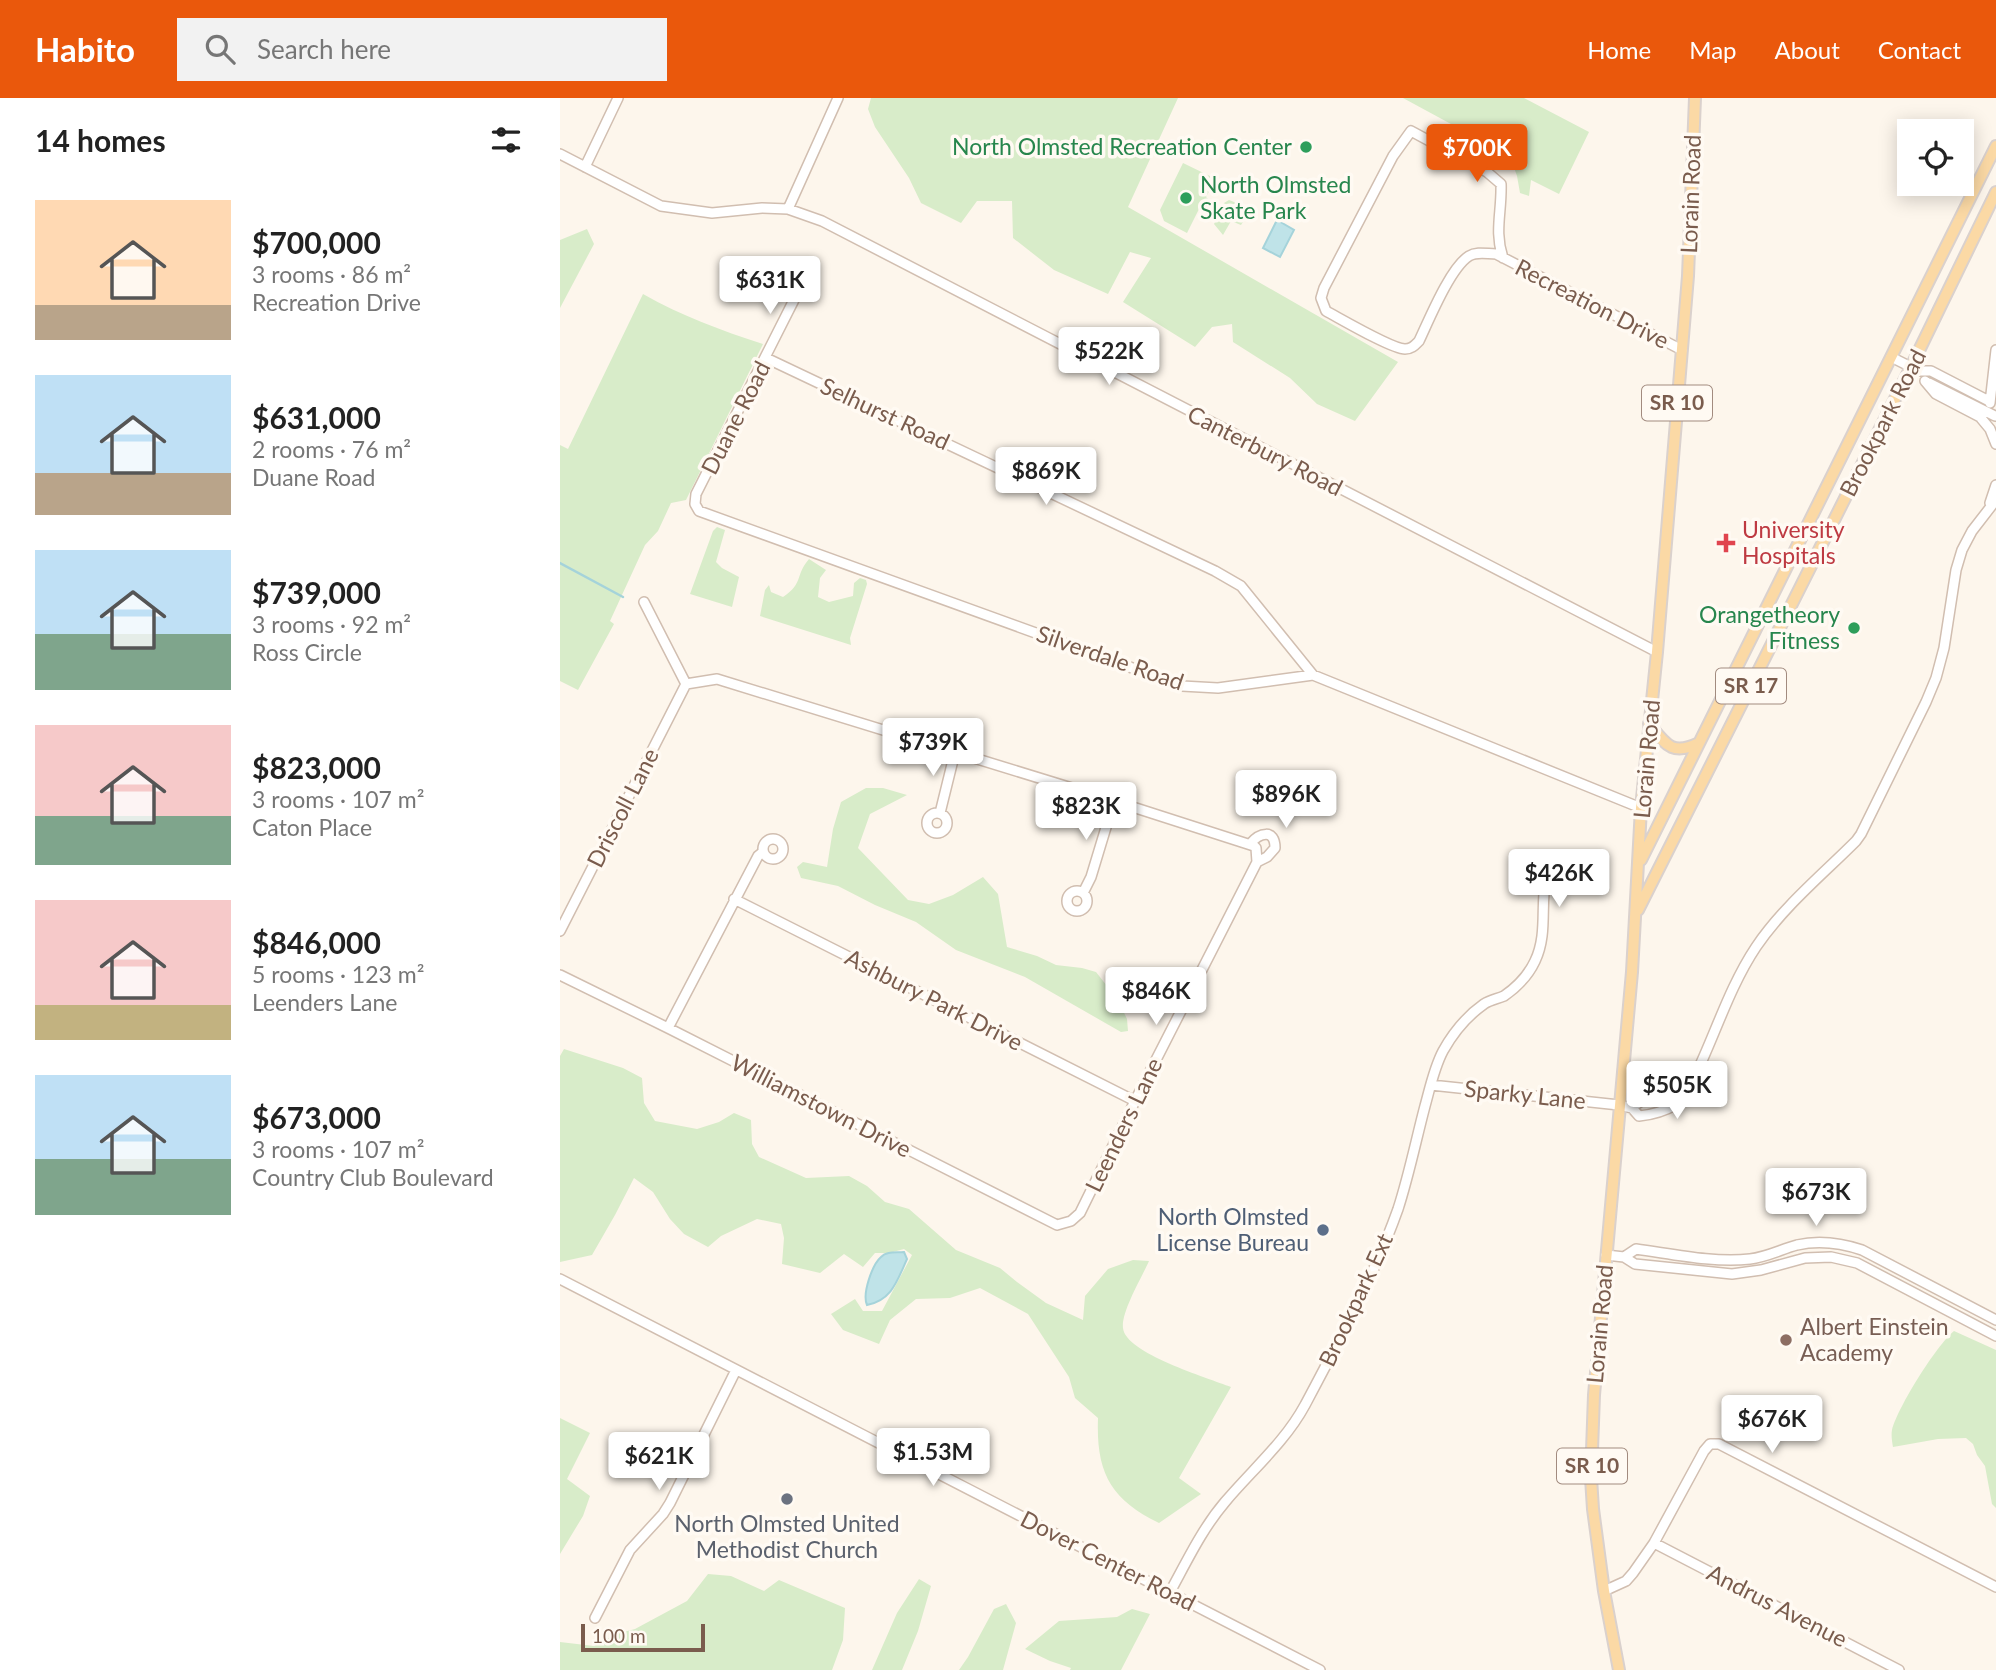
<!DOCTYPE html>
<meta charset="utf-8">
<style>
:root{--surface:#fff;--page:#f2f2f2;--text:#222;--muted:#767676;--accent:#ea580c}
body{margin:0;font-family:Lato,sans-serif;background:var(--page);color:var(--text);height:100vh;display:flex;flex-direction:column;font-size:26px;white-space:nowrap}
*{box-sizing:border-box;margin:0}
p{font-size:23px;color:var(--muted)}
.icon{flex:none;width:38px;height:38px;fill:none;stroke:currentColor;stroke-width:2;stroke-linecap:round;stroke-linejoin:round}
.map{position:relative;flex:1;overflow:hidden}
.sheet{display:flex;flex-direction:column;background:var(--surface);width:560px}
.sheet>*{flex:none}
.fabs{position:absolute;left:1337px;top:21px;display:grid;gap:14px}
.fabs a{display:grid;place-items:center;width:77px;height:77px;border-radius:0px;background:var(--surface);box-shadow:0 4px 18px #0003;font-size:35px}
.scale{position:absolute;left:21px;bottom:18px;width:124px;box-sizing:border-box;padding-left:7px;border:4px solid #7a5c4d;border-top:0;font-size:19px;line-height:24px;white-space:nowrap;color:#7a5c4d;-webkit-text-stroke:5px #fffaf3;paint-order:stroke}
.price{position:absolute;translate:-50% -60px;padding:0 16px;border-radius:7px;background:#fff;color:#222;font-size:23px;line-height:46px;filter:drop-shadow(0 2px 4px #0008)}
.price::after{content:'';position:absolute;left:50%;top:42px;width:21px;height:16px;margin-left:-10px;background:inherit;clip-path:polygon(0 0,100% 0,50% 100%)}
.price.current{background:var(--accent);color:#fff}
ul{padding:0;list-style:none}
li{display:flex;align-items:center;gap:21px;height:175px;padding:0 35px}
li span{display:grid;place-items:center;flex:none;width:196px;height:140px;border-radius:0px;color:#555}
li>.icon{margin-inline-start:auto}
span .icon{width:84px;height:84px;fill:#fffc;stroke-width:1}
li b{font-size:30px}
h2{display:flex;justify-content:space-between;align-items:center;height:84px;padding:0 35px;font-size:30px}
header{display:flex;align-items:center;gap:42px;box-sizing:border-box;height:98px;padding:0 35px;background:var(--accent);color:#fff}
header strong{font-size:33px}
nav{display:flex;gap:38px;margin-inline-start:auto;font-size:24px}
.search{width:490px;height:63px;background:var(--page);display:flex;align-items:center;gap:18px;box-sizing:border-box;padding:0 24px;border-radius:0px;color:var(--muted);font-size:26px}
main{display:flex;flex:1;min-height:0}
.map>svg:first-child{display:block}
.green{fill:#d8ecc9}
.water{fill:#bfe3e8;stroke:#a5d3da;stroke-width:2}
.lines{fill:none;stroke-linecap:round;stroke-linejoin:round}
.stream{stroke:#a5d3da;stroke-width:2.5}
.minor-casing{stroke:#d1beb0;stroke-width:12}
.major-casing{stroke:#dad1cd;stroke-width:14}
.minor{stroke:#fff;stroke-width:9}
.major{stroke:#fbd9a5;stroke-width:10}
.leisure-dot{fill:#2e9e5b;stroke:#fffaf3;stroke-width:2.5}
.health-dot{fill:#e0444e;stroke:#fffaf3;stroke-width:2.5}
.service-dot{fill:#5c6f8a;stroke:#fffaf3;stroke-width:2.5}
.education-dot{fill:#8d6e63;stroke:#fffaf3;stroke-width:2.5}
.worship-dot{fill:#6b7280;stroke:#fffaf3;stroke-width:2.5}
.labels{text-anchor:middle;stroke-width:7;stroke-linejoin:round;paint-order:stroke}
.shield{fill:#fffaf3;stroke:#a28b7f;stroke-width:2}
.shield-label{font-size:21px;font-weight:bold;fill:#7a5c4d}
.leisure-label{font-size:23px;fill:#27864d;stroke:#fffaf3;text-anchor:end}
.street-label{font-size:23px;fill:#7a5c4d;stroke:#fffaf3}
.health-label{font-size:23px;fill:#be3a42;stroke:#fffaf3;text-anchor:start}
.service-label{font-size:23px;fill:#4e5e75;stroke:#fffaf3;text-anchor:end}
.education-label{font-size:23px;fill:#785e54;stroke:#fffaf3;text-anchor:start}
.worship-label{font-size:23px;fill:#5b616d;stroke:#fffaf3}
</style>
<header>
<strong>Habito</strong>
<div class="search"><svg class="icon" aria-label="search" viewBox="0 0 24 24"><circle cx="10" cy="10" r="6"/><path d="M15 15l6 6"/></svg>Search here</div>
<nav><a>Home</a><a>Map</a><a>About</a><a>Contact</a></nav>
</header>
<main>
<section class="sheet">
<h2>14 homes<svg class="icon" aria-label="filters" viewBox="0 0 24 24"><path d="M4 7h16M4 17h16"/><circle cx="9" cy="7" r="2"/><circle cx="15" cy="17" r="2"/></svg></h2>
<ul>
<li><span style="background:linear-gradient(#ffd9b3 75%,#b9a48a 0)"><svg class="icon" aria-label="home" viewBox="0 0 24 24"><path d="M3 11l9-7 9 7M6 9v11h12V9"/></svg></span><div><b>$700,000</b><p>3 rooms · 86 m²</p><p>Recreation Drive</p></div></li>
<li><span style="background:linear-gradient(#bfe0f5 70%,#b9a48a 0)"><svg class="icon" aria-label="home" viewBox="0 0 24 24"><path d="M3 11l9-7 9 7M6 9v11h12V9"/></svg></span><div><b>$631,000</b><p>2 rooms · 76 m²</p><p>Duane Road</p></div></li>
<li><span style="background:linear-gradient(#bfe0f5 60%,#7fa58c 0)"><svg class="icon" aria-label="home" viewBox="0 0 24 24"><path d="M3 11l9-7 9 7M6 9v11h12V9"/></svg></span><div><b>$739,000</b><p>3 rooms · 92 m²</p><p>Ross Circle</p></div></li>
<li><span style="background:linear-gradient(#f6c9c9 65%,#7fa58c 0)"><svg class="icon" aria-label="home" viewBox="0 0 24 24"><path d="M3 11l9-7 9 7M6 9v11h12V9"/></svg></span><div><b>$823,000</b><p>3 rooms · 107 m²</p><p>Caton Place</p></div></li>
<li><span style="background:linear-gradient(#f6c9c9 75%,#c2b280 0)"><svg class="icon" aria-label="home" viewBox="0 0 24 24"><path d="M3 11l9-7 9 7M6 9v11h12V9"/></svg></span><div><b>$846,000</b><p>5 rooms · 123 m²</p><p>Leenders Lane</p></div></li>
<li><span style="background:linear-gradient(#bfe0f5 60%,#7fa58c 0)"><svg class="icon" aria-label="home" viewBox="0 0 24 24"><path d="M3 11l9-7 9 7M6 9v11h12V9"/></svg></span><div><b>$673,000</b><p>3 rooms · 107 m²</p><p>Country Club Boulevard</p></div></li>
</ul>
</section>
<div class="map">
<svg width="1436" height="1572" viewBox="0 0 1436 1572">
<rect width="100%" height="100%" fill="#fdf6ec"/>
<path class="green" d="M311,0h307l-50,109 270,155 -43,59 -38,-17 -27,-26 -57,-36 -1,-18 -20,3 -17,20 -72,-45 28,-44 -21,-6 -22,42 -54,-24 -41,-32 -1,-37h-35l-16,22 -40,-20 -12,-25 -34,-51 -7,-18z
M843,0h121l65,34 -30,62 -28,-14 -2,16 -9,-3 -3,-17 -7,-20z
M623,65l33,16 -10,18 2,2 -6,12 -3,-2 -12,24 -23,-12 -4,-11z
M669,102l10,4 -3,8 10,5 -5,8 -10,-4 -8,14 -9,-11 10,-21z
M27,131l7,15 -34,64v-68z
M83,196c39,22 77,36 120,50l-77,156 -15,3 -13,28 -13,14 -35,76 4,3 -36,66 -18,-9v-236l8,4z
M157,429l8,3 -9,32 6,6 17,9 -7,30 -42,-13 23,-63z
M249,461l17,11 -6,8 -2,19 11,5 24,-6 1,-13 6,-5 6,2 1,4 -17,54 1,7 -91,-29 5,-26 4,-5 2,7 12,5c21,-14 12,-22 26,-38z
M306,690h17l24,7 -37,19 -12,34 50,52 21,4 24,-9 30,-18 15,17 9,53 30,9 19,9 26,3 14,4 22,28 9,19 1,12 -7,1 -96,-55 -69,-27 -40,-28 -41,-17 -37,-19 -37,-8 -4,-11 6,-5 24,5 6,-38 8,-27z
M4,951l59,19 19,10 2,25 11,18 42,8 22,-7 15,-9 17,7 1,24 7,13 47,21 43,-2 18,10 18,16 24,7 47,41 44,18 17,14 29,21 37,17 2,-24 23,-27 25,-9 16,1c-7,16 -28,51 -26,67 2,25 85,50 108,59l-52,91 22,16 -42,29c-49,-24 -63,-51 -61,-105l-23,-20 -6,-21 -41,-63 -48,-26 -30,10 -34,1 -26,21 -11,24 -36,-14 -12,-16 24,-15 8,12h19l30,-56 -8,-6 -15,4h-14l-12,14 -19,-13 -24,19 -38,-9 2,-26 -3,-14 -24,-5 -36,17 -13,11 -24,-13 -14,-15 -17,-27 -19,-14 -19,37 -23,40 -32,7v-206z
M1394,1233l42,19v158l-4,-4 -7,-38 -8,-11 -4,-11 -7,-6 -28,1 -45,8c-1,-6 -2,-12 -1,-17 6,-23 44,-84 62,-99z
M0,1320l30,15 -23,46 23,17 -7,20 -23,38z
M148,1476l23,2 33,15 15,-11 66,28 -2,32 -11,30h-272v-28l34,4 22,-12 19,-5 52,-28z
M359,1481l12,7 -13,45 -16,39h-30l25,-57z
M446,1506l10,19 -13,47h-44l9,-13 26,-48z
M572,1511l18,5 -29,56h-51l1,-2 -21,-7 -25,-12 34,-28 58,-4z"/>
<path class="water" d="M717,122l17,10 -14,27 -17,-9z
M344,1154l3,7c-10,22 -15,41 -40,46 -5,-11 5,-40 14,-48 6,-6 15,-4 23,-5z"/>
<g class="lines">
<path class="stream" d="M0,465l63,34"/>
<g class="minor-casing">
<path id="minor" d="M0,56l101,52 51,7 50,-5 26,1 34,12 835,431
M25,69l33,-69
M228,111l50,-111
M943,160c-9,-27 -1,-46 -2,-74l-14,-12 -76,-41 -18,25 -69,132 -3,10 5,13c15,8 66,38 79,38 7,0 10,-4 14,-8 10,-21 31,-73 50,-85 8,-5 18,-2 27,-2l186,96
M241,188l-105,208 -1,10 4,7 483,175 36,2 95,-13 328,133
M1331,259l28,14h12l58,30
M206,260l449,213 26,15 72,89
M1365,283l11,13 44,23 10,12 6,15
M1369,285l66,33
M1430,305l6,-53
M1430,405l6,-18
M84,504l42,82
M367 725a10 10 0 1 1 20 0a10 10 0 1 1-20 0Z
M380,715l15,-61
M203 751a10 10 0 1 1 20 0a10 10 0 1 1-20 0Z
M690,746c9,-11 25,-16 25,4l-8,9 -10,5
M507 803a10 10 0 1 1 20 0a10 10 0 1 1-20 0Z
M523,795l8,-16 23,-76
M174,801l401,202
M0,833l126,-247
M0,877l108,53 389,197 14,-4 9,-8 55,-112 122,-239 -1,-14 -2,-2 -140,-45 -397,-122 -31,5
M108,930l90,-172 5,-4
M871,987l188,20 13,3 7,8c22,-2 58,-15 57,-42 20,-42 34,-88 60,-127 27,-40 66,-72 100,-106l5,-7 65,-132 10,-24 8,-30 12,-78 6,-20 10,-19 24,-31
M1072,1010l9,-7 14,-1 13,-5 10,-7 11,-11 7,-3
M1046,1157l18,2 11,7 97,10 29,-4 44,-12 26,-1 26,6 139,73
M1064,1159l12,-8c37,5 77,14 114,10 17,-2 32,-10 47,-14 22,-5 44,-2 65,5l134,70
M0,1181l760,391
M1094,1445l245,127
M1044,1493l22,-10 7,-8 21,-30 50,-92 6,-7h9l277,143
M610,1494c17,-31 32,-63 55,-90 27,-32 60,-60 80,-97 33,-62 70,-131 93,-196 11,-34 18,-69 27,-103 5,-18 9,-38 18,-55 10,-18 24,-35 41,-47 6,-4 13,-5 20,-8 13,-9 24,-20 31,-35 13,-27 5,-56 11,-83 1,-7 5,-14 8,-20
M35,1520l35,-68 33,-36 7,-11 66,-133"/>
</g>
<g class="major-casing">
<path id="major" d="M1089,626c17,21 23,32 50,19
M1081,762l355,-714
M1078,812l273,-543 85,-175
M1059,1572l-15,-79 -11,-82 -2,-31 3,-83 38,-423 9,-164 16,-156 31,-376 7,-178"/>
</g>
<use href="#minor" class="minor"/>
<use href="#major" class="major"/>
</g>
<g class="leisure-dot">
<circle cx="746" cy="49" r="7"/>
<circle cx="626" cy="100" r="7"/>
<circle cx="1294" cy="530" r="7"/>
</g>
<path class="health-dot" d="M1162.5 434.5h7v7h7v7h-7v7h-7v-7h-7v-7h7z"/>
<circle class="service-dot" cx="763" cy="1132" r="7"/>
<circle class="education-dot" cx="1226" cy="1242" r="7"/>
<circle class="worship-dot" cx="227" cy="1401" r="7"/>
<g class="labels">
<g class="shield">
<rect x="1082" y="287.5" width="70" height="35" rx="5"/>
<rect x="1156" y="570.5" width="70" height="35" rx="5"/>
<rect x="997" y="1350.5" width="70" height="35" rx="5"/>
</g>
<g class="shield-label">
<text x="1117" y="312">SR 10</text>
<text x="1191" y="595">SR 17</text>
<text x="1032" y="1375">SR 10</text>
</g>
<g class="leisure-label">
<text x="732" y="57">North Olmsted Recreation Center</text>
<text x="640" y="95" text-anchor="start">North Olmsted<tspan x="640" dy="26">Skate Park</tspan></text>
<text x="1280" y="525">Orangetheory<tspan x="1280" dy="26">Fitness</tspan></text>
</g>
<g class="street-label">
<text transform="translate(1131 96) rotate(-88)" y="8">Lorain Road</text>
<text transform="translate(1032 206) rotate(27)" y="8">Recreation Drive</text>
<text transform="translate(325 316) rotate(25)" y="8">Selhurst Road</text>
<text transform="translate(176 320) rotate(-63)" y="8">Duane Road</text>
<text transform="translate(1323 325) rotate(-63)" y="8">Brookpark Road</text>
<text transform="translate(705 353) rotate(27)" y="8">Canterbury Road</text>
<text transform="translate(550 560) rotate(19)" y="8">Silverdale Road</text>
<text transform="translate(1087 661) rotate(-85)" y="8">Lorain Road</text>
<text transform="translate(63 710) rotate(-63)" y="8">Driscoll Lane</text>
<text transform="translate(374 902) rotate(27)" y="8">Ashbury Park Drive</text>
<text transform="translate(965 997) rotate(6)" y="8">Sparky Lane</text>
<text transform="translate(261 1008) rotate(27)" y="8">Williamstown Drive</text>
<text transform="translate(564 1027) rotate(-64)" y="8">Leenders Lane</text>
<text transform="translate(796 1202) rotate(-65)" y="8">Brookpark Ext</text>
<text transform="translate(1040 1226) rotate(-85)" y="8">Lorain Road</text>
<text transform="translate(548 1463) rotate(27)" y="8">Dover Center Road</text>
<text transform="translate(1217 1508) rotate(27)" y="8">Andrus Avenue</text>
</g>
<g class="health-label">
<text x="1182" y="440">University<tspan x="1182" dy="26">Hospitals</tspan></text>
</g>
<g class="service-label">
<text x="749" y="1127">North Olmsted<tspan x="749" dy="26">License Bureau</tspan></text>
</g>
<g class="education-label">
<text x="1240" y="1237">Albert Einstein<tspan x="1240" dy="26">Academy</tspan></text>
</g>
<g class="worship-label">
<text x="227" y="1434">North Olmsted United<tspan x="227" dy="26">Methodist Church</tspan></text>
</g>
</g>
</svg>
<div class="fabs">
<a><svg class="icon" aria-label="locate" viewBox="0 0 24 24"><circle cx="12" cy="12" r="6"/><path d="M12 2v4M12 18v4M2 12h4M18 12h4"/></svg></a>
</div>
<div class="scale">100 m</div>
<b class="price current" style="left:917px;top:86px">$700K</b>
<b class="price" style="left:210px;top:218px">$631K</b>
<b class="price" style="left:549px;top:289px">$522K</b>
<b class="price" style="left:486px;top:409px">$869K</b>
<b class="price" style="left:373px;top:680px">$739K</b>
<b class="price" style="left:726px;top:732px">$896K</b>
<b class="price" style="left:526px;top:744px">$823K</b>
<b class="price" style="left:999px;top:811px">$426K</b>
<b class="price" style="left:596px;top:929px">$846K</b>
<b class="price" style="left:1117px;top:1023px">$505K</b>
<b class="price" style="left:1256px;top:1130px">$673K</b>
<b class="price" style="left:1212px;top:1357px">$676K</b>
<b class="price" style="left:373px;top:1390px">$1.53M</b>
<b class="price" style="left:99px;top:1394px">$621K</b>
</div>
</main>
